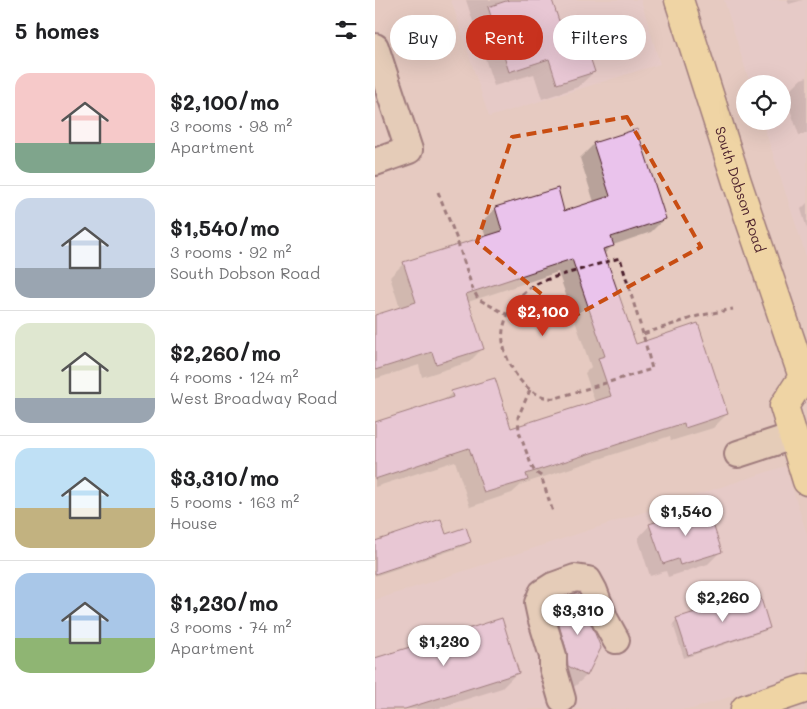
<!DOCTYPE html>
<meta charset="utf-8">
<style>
:root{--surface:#fff;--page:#f2f2f2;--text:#202124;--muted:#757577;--line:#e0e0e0;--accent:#c8321e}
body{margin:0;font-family:Mali,sans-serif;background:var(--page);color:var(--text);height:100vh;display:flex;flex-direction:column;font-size:19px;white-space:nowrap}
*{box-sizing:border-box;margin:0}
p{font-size:16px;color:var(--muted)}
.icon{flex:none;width:28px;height:28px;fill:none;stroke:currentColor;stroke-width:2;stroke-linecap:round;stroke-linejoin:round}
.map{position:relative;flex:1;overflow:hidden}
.sheet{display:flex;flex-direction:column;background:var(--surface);width:375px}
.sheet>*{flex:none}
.top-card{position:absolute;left:15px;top:15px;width:341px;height:45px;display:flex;gap:10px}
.tools{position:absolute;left:361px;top:75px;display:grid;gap:10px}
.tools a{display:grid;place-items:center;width:55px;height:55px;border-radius:50%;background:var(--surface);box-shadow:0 5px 20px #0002;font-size:25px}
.price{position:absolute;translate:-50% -42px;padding:0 11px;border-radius:18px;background:#fff;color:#222;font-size:16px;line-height:32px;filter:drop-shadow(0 1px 2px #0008)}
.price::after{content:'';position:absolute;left:50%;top:30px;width:15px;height:11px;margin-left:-8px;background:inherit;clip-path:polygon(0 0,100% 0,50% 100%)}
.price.active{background:var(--accent);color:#fff}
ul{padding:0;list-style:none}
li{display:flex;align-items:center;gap:15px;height:125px;padding:0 15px}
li+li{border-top:1px solid var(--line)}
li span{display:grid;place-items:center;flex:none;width:140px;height:100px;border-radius:15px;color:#555}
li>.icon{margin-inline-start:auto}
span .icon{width:60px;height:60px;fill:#fffc;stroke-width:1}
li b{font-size:21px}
h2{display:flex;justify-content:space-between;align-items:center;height:60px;padding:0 15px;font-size:21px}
.chip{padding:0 18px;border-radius:22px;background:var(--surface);box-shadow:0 5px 20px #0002;font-size:18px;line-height:45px}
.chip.active{background:var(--accent);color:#fff}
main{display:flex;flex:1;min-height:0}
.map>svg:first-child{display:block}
.built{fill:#e7c9ce}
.shadow{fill:#0003}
.building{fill:#eac3ec;stroke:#4a1f2b}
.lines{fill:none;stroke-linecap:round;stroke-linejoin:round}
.minor-casing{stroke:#4a1f2b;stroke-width:30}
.major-casing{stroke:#4a1f2b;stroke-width:31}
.path{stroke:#4a1f2b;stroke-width:3;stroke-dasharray:5 4;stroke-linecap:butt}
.minor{stroke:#e5ceae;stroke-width:26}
.major{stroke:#fae180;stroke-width:28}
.marked{fill:none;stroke:#c84d12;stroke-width:4;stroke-dasharray:10 6;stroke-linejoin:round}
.labels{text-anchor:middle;stroke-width:4.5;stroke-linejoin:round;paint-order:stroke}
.street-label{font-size:14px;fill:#4a1f2b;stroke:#e5ceae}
</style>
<main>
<section class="sheet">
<h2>5 homes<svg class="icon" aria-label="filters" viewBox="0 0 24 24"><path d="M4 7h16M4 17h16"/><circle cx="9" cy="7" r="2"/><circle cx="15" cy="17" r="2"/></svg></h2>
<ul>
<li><span style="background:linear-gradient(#f6c9c9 70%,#7fa58c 0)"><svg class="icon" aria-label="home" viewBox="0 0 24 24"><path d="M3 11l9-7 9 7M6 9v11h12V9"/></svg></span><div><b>$2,100/mo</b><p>3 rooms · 98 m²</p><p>Apartment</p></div></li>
<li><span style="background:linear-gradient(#c9d6e8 70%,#9aa5b1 0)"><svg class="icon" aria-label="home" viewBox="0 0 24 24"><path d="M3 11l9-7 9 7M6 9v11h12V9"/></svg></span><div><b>$1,540/mo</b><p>3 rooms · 92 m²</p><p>South Dobson Road</p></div></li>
<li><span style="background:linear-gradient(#dfe7d0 75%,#9aa5b1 0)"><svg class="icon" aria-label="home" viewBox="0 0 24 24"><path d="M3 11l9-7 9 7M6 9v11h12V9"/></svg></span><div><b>$2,260/mo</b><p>4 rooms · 124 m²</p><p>West Broadway Road</p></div></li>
<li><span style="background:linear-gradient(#bfe0f5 60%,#c2b280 0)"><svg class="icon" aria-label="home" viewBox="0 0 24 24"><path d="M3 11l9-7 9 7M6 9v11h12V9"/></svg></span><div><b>$3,310/mo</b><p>5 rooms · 163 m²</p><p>House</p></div></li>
<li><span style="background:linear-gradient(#a9c7e8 65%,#8fb573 0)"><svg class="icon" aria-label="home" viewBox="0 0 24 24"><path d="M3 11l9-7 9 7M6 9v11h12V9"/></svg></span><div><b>$1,230/mo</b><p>3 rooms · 74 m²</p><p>Apartment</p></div></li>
</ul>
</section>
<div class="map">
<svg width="432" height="709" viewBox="0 0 432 709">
<rect width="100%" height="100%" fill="#e6cbc1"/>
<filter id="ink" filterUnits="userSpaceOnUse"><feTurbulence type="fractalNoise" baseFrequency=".02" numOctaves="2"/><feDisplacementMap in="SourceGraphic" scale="10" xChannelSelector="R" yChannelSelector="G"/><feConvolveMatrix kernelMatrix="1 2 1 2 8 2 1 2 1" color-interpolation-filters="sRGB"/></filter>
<g filter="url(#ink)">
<path class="built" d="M76,0h190l19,64 -171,53z
M349,0h83v259l-45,-138h21v-37h-33z
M410,466l22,68v138l-115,37h-317v-109z"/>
<path class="shadow" d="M91,0h84l8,22 36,50 -16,15 -36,12 -8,-25 -40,12z
M412,0h16l-14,4z
M432,77v56l-8,2 -14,-40 16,-16z
M219,144l71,74 -14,14 -38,13 -9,9 31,92 92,68 -14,14 -42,13 -1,-5 -148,48 -10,9 -42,14 -15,-46 -80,26v-63l68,-23 9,-8 58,37 85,-28 -10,-29 6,-6 -33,-95 -90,30 15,46 -14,14 -47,15 -3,-12 -44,14v-63l25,-8 -10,-31 14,-14 82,-25 -5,-16 14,-13 62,-19 7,22 30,-10 -14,-44z
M432,203v26l-6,-20z
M275,525l71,26 -13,13 -40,13 -2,-6 -16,5 -12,-38z
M70,536l24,6 -4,4 -90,30v-34z
M180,609l45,39 -14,28 -13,12 -17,-10 -13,-56z
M302,619l92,8 -4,4 -81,27 -11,-34z
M0,660l143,12 -16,16 -67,21h-60z"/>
<path class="building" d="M134,0h43l7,21 17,-6 19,57 -38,12 -8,-25 -40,13 -21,-65z
M262,129l29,90 -55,18 3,9 -11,3 33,95 62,-21 30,91 -43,14 -1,-5 -158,51 2,6 -44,13 -15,-45 -94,31v-57l78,-25 -2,-6 44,-13 16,50 100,-32 -13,-38 7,-2 -33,-97 -106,35 18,55 -48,15 -4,-12 -57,18v-55l41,-13 -13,-40 99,-31 -7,-24 63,-19 6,23 46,-15 -17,-53z
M332,505l15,47 -42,13 -2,-6 -15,5 -14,-40z
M66,519l5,15 20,-7 5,15 -96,32v-33z
M384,592l11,36 -82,27 -12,-37z
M206,599l20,49 -14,28 -19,-10 -1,-14 -13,-44z
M127,618l17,55 -114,36h-30v-51z"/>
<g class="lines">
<g class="minor-casing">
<path id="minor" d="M0,47l34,103 -34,12
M363,454l55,-18
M187,699l-9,-31v-12l-12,-39 -3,-14 4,-10 11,-7 22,-8 13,2 6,11 11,29 11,20"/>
</g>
<g class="major-casing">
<g id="major">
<path id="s1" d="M304,0l58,182 66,195 4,2"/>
<path d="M428,377l-19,29 23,75"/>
<path d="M370,709l62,-21"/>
</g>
</g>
<path class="path" d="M63,192l18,45 16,50 6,12 30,16
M268,334l-23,-76c-19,5 -37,11 -55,16 -13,4 -29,8 -39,17 -12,10 -20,23 -23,39 -4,27 22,71 53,68l96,-29 -9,-35 55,-18 35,-7
M155,390l-12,27 1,15 13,35 3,5 6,4 12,36"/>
<use href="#minor" class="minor"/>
<use href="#major" class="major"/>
</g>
</g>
<path d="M0 0H432V709H0ZM252,117l74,130 -130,71 -94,-76 35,-105z" fill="#e6cbc1" fill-opacity=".55" fill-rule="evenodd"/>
<path class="marked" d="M252,117l74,130 -130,71 -94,-76 35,-105z"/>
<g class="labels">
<g class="street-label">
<text dy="5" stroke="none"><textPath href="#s1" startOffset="199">South Dobson Road</textPath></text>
</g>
</g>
</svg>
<div class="tools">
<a><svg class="icon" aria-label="locate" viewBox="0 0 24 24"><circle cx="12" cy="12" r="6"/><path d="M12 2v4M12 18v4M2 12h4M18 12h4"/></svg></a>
</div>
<b class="price active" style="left:168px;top:337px">$2,100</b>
<b class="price" style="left:311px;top:537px">$1,540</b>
<b class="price" style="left:348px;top:623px">$2,260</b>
<b class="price" style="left:203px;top:636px">$3,310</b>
<b class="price" style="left:69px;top:667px">$1,230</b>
<div class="top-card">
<a class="chip">Buy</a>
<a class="chip active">Rent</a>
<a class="chip">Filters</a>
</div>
</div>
</main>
